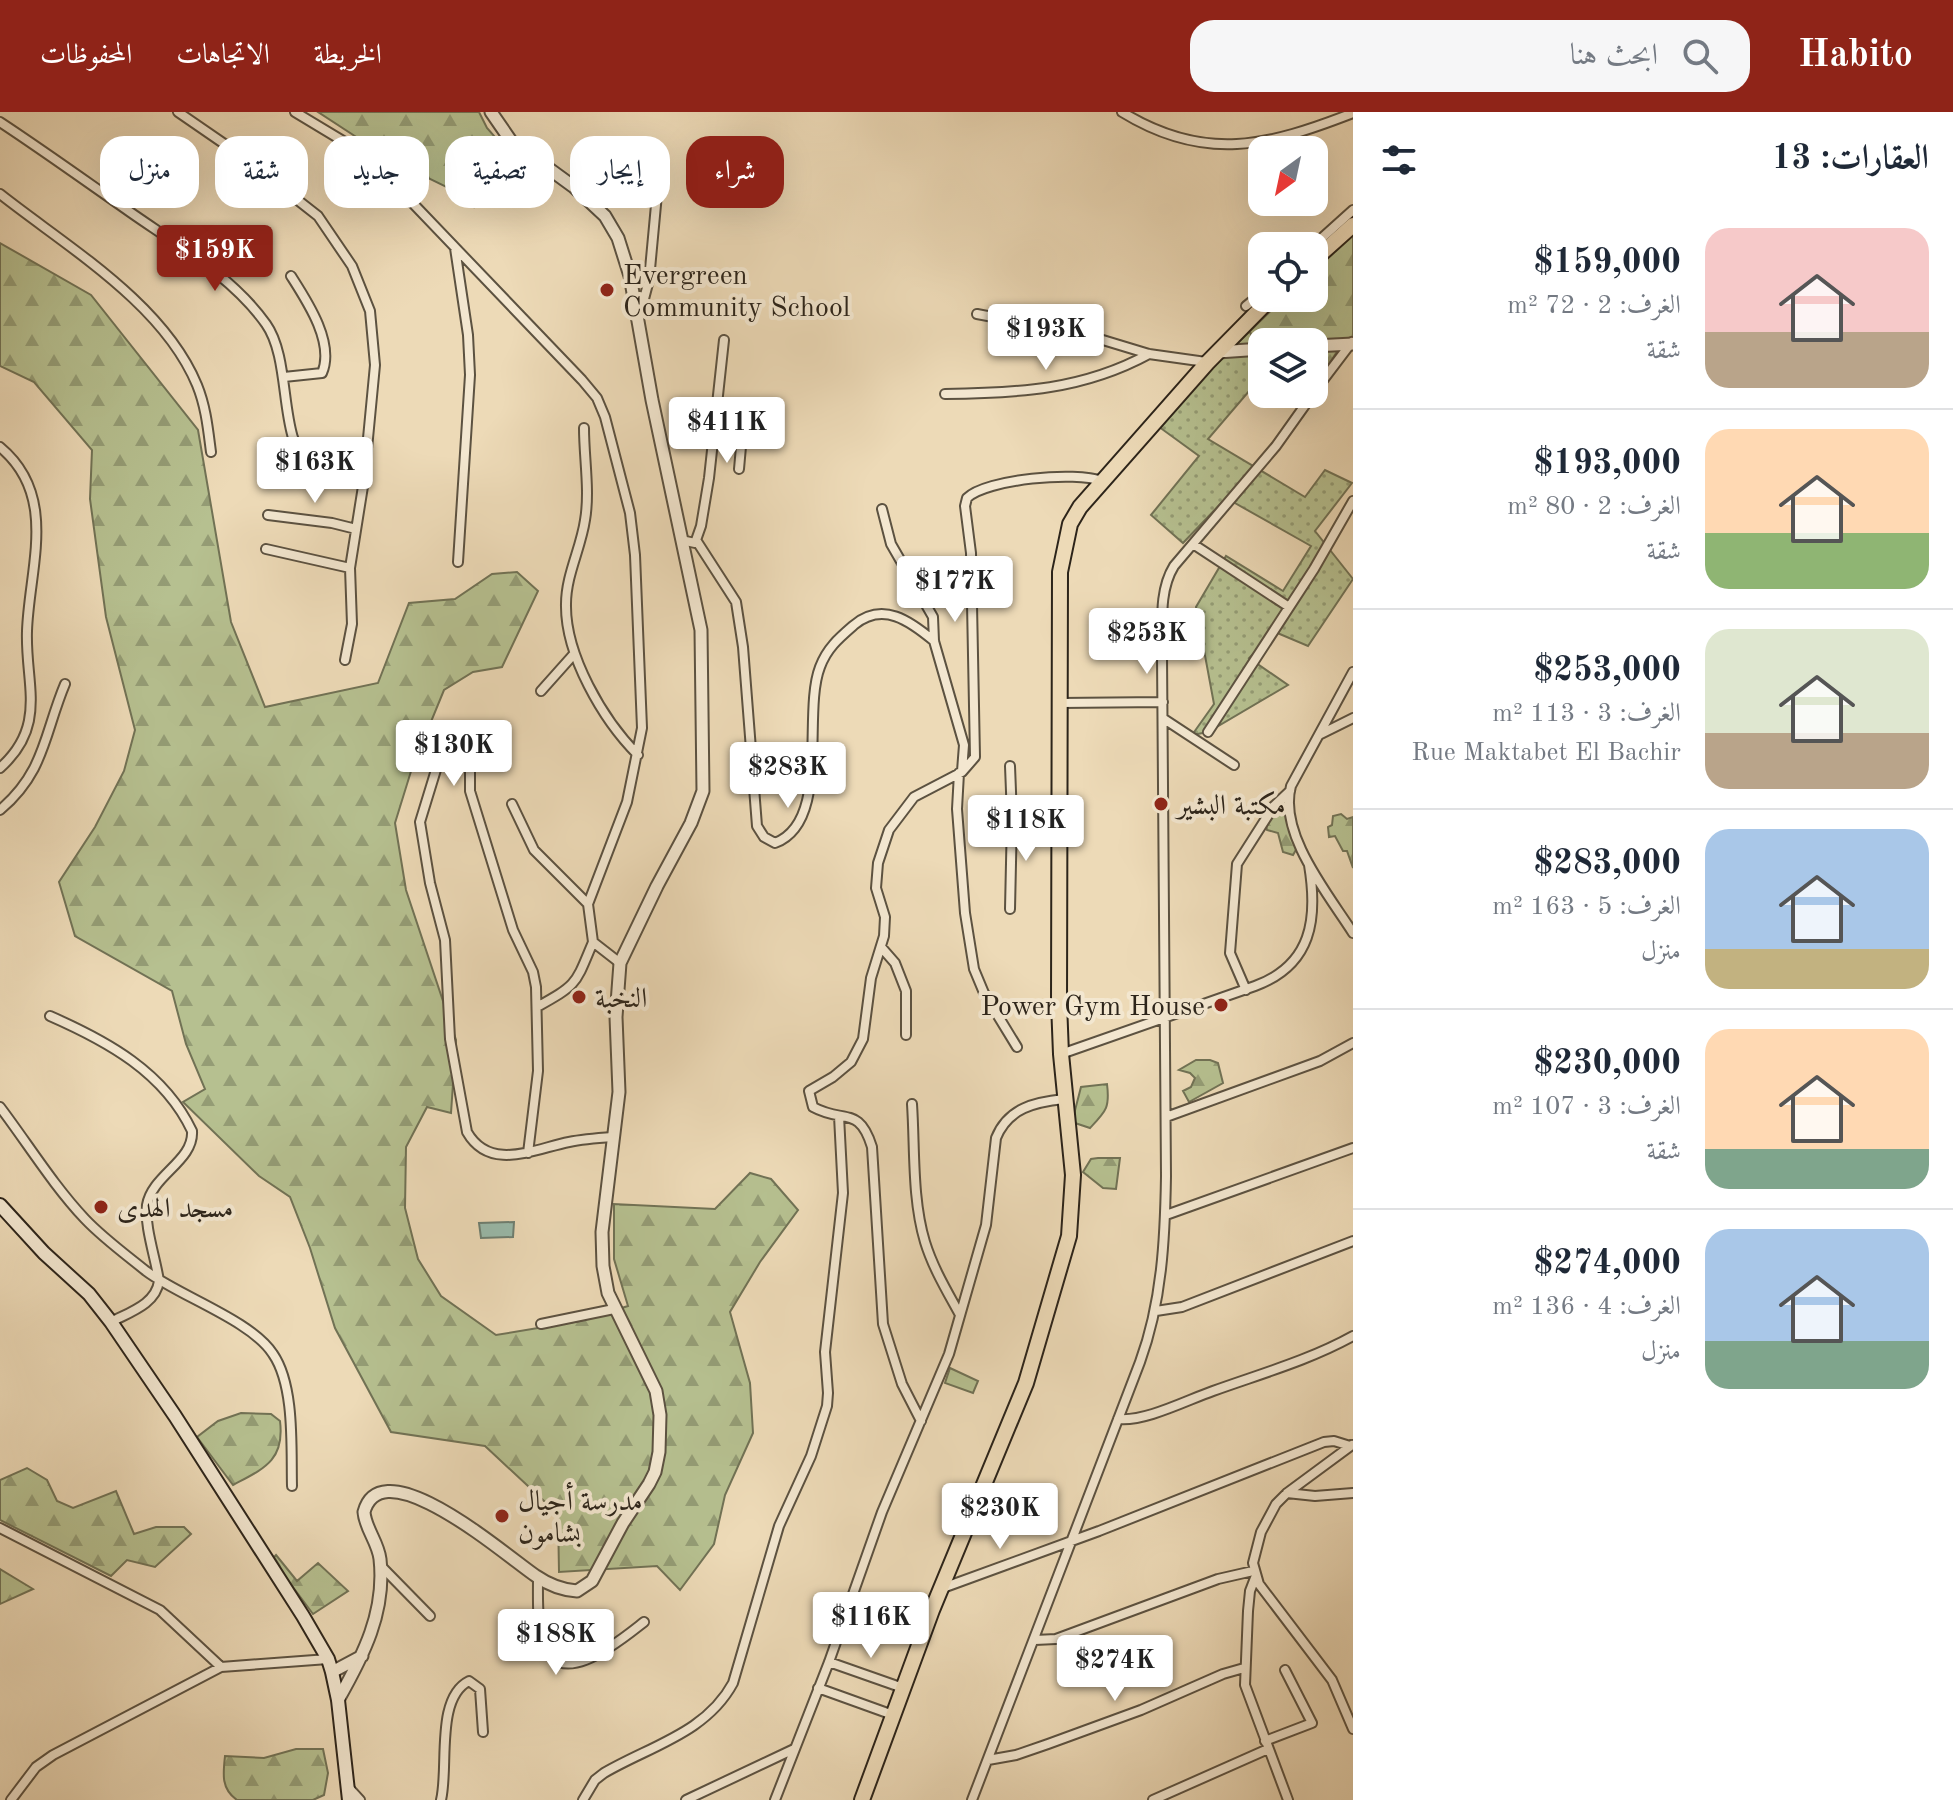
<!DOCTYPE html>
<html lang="ar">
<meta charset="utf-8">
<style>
:root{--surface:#fff;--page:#f6f6f7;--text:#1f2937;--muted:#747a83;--line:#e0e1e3;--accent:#8f2418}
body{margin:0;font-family:"Old Standard TT",Amiri,serif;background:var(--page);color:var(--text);direction:rtl;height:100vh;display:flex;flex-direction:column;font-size:30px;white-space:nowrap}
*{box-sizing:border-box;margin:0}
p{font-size:26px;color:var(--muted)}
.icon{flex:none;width:44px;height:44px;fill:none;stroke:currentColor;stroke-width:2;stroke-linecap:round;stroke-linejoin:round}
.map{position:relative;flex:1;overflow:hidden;direction:ltr}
.details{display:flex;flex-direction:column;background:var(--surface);width:600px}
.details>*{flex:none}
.top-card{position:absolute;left:24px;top:24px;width:760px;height:72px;direction:rtl;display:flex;gap:16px}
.needle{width:52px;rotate:213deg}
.controls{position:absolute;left:1248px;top:24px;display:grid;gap:16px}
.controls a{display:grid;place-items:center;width:80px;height:80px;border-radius:16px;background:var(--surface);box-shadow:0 8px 32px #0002;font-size:40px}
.price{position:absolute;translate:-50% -68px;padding:0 18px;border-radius:8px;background:#fff;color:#222;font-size:26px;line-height:52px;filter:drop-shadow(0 2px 4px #0008)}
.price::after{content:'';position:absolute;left:50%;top:48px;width:24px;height:18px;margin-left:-12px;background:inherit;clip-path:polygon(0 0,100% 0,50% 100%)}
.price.active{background:var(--accent);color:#fff}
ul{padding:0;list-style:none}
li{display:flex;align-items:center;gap:24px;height:200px;padding:0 24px}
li+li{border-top:2px solid var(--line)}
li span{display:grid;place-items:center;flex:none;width:224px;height:160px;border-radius:24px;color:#555}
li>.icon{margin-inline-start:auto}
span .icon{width:96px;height:96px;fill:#fffc;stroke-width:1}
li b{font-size:34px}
h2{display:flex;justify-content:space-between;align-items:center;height:96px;padding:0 24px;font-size:34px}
.tag{padding:0 28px;border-radius:24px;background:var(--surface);box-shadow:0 8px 32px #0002;font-size:28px;line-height:72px}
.tag.active{background:var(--accent);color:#fff}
header{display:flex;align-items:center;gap:48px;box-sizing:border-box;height:112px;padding:0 40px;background:var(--accent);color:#fff}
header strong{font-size:38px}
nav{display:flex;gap:44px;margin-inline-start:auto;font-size:28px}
.search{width:560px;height:72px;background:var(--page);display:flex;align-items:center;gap:20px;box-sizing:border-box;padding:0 28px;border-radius:24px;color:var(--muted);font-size:30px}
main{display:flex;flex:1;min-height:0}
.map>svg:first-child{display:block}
.grass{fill:url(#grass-dots);stroke:#717255;stroke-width:2}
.forest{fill:url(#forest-firs);stroke:#717255;stroke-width:2}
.pitch{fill:#b6c090;stroke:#717255;stroke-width:2}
.water{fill:#99bbac;stroke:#6d7f72;stroke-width:2}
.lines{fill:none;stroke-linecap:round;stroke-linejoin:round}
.minor-casing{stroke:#5c5241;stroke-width:12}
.tertiary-casing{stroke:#5c5241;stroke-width:15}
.secondary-casing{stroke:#2c241a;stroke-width:16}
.primary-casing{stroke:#2c241a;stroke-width:18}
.minor{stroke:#f3e7d0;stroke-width:8}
.tertiary{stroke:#f3e7d0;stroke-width:11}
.secondary{stroke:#f3e7d0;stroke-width:12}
.primary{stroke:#eddab7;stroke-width:14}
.poi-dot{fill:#8f2418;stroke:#f3e7d0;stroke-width:3}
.labels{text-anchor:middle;stroke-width:8;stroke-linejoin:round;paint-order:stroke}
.poi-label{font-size:28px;fill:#2c241a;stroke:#f3e7d0;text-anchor:start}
</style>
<header>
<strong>Habito</strong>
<div class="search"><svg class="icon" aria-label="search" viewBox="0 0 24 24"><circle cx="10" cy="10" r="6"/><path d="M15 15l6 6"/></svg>ابحث هنا</div>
<nav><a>الخريطة</a><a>الاتجاهات</a><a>المحفوظات</a></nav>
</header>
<main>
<section class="details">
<h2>العقارات: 13<svg class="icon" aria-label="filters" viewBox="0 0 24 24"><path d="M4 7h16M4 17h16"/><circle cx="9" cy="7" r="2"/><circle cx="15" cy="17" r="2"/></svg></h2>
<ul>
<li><span style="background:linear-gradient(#f6c9c9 65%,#b9a48a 0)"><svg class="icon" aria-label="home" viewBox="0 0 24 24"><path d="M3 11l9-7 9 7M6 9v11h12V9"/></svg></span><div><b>$159,000</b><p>الغرف: 2 · 72 m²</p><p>شقة</p></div></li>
<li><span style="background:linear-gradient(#ffd9b3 65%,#8fb573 0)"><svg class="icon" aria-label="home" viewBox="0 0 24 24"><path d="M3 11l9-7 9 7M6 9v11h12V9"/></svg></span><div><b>$193,000</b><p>الغرف: 2 · 80 m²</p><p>شقة</p></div></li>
<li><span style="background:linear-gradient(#dfe7d0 65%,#b9a48a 0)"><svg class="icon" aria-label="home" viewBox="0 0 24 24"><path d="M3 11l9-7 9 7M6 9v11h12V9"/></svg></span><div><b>$253,000</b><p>الغرف: 3 · 113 m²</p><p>Rue Maktabet El Bachir</p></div></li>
<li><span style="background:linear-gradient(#a9c7e8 75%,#c2b280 0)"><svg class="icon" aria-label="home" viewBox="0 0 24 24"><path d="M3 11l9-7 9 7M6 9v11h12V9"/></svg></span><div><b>$283,000</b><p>الغرف: 5 · 163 m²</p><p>منزل</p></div></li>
<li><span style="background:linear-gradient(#ffd9b3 75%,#7fa58c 0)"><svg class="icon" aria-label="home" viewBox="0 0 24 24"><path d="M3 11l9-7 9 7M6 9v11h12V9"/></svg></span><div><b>$230,000</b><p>الغرف: 3 · 107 m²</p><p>شقة</p></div></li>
<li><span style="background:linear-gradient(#a9c7e8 70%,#7fa58c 0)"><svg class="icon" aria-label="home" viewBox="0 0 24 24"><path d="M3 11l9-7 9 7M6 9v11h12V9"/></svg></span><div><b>$274,000</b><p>الغرف: 4 · 136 m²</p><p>منزل</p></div></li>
</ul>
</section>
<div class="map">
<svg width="1353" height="1688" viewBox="0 0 1353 1688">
<defs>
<pattern id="grass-dots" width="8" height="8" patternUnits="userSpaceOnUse" patternTransform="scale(2)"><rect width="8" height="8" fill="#b6c090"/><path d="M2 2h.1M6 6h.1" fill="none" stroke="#949c75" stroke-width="1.8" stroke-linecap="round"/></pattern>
<pattern id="forest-firs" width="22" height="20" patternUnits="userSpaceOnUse" patternTransform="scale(2)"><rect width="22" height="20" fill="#b6c090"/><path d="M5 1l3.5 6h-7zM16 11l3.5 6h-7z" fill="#949c75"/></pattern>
</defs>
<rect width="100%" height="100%" fill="#eddab7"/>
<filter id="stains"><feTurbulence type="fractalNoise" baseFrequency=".0025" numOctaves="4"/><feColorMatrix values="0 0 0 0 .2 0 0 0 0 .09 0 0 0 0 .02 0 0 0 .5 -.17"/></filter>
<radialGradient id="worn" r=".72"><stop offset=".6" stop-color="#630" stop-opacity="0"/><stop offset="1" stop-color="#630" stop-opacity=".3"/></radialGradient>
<path class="grass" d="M1250,219l12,45 -54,63 97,58 20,-27 27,13 -37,48 38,48 -45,67 -33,-14 -26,26 39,27 -80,47 -16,3 22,-31 -18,-97 30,-51 57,35 28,-45 -85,-48 -43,45 -32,-28 48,-59 -44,-32z"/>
<path class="forest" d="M318,0h161l8,16 28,32 -41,47 -21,-17 -60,-29z
M1353,118v120l-13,-3 -26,41v-46h-52v29l-12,-40 34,-33h30v-30z
M0,131l91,52 107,135 33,192 34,85 113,-24 31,-80 46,-4 37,-25 25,-2 21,19 -36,76 -29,5 -29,18 -32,78 -17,55 11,67 50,150 -5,73 -24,-6 -21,40 -1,61 13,51 23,37 55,39 84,-14 48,-15 -14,-47v-55l101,5 35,-36 21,6 27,31 -38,52 -30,50 20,71 3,50 -28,62 -11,49 -34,46 -23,-24 -98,6 -1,-58 -73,-68 -94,-14 -56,-104 -25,-80 -20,-51 -31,-21 -76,-74 22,-13 -19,-45 -14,-53 -97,-55 -16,-54 36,-55 29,-56 11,-41 -29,-113 -16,-118 2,-49 -58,-68 -34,-16z
M1276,699l11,3 10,34 -4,7 -10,-3 -5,-19 -11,-3 -1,-5z
M1341,702l6,5 6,-2v51l-6,-17h-4l-8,-15 -6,1 -1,-10 4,-2 1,-9z
M1196,948h14l8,3 5,20 -34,19 -6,-11 8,-4 4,-9 -5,-5 -11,-3z
M1107,972c3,24 -1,27 -17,44l-18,-6 9,-35z
M1098,1046h22l-4,31 -13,-1 -20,-16 8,-13z
M241,1301l30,1 9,7c5,40 -17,48 -47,64l-36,-48 21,-16z
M27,1356l20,12 10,21 16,7 43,-17 18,43 22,-7h28l7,7 -36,33 -28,-7 -16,16 -111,-56v-40z
M276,1443l21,26 21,-18 30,28 -35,23 -41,-55z
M0,1457l33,20 -33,15z
M296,1637h27l5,24 -4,22 -11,5h-76c-16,-11 -14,-26 -12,-44l39,2z"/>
<path class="pitch" d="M950,1256l28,13 -5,12 -28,-10z"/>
<path class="water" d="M514,1110l-1,15 -32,1 -2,-15z"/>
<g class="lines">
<g class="minor-casing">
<path id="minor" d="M178,0l61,42 79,62 34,50 18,45 5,54 -11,115 -14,88 2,56 -7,36
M295,0l58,35 27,22 202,211 15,18 8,19 25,96 5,42 7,173 -15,74 -39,102 5,38 27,21
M1122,0c83,51 146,34 231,1
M0,10c44,29 87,60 130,90 47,33 103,65 136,112 27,38 11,119 45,141 15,10 36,11 53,15
M0,82c67,53 163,109 197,191 9,22 11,44 14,67
M1313,134l40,-36
M455,136l13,87 2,40 -12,187
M1246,194l16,-13
M637,198l7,-11 5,-19 11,-118
M977,202l106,20 66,20 57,8
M284,265l38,-4c13,-30 -15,-72 -31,-97
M1314,280l38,-50
M945,282c74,-1 138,-4 204,-40
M717,294l22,2 5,5 -5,56
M584,316c0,30 6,63 1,92 -4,28 -19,55 -19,84 -1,51 37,116 72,151
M0,335c59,49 29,121 27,184 -2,53 21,94 -27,137
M882,397l9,35 42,73 1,24 30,104 -2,26
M268,403l64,8 24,6
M681,428l14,3 6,-17 8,-48 15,-138
M696,428l40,62 7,45 14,179 7,11 11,6c56,-21 27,-130 45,-176 7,-19 19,-29 34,-42 29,-24 56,-4 80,16
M1193,432l96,63
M266,437l84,19
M1353,560l-62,114c-13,48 38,109 62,147
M541,579l33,-37
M1060,591l103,-1
M1164,607l70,46
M1208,620l106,-163 39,-68
M1321,622l32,-16
M1010,654l2,51 47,-3
M959,661l-2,36 8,104 9,56 10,24 33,54
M512,692l22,46 54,54
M0,698c45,-38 44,-76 65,-126
M1010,797l2,-92
M881,835l14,16 11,28v44
M1246,878l-16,-37 7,-89 37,-58 16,-15
M537,895c41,-23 38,-22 56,-65
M50,904c57,25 114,56 142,115 2,30 -40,44 -45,74 -3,20 9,55 12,76 -3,23 -29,31 -48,41
M1061,942l194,-68c57,-21 63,-67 54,-121
M912,992c3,45 0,95 13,138 8,26 22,49 35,73
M0,995c28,37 53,78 85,112 18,19 40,35 61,52 33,25 105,49 127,83 22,32 18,94 19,132
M1166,1005l154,-56 33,-18
M528,1041l10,-82 -2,-84 -3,-15 -20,-42 -43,-139v-24l10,-27 -26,-12 -11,19 -23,75 10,61 15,57 5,99 17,93c23,40 67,17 102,10 14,-3 29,-4 44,-5
M1166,1103l187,-67
M1156,1199l26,-4 171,-66
M541,1212l73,-15
M1118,1307c27,3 69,-19 95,-28 47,-17 97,-31 140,-55
M921,1309l-19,-37 -19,-60 -11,-177c-13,-42 -28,-23 -59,-40l-4,-16 24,-14 18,-15 12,-23 8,-61 13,-42 1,-19 -9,-29 2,-25 11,-33 25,-33 48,-25 13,-15 -4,-204 -6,-47 2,-8c19,-19 110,-27 134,-17
M1352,1333l-65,48 -11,11 -15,28 -8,31 6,21 73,96 21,49
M1287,1381l28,3 38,-3
M0,1416l160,82 61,57
M380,1453l50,51
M538,1466c0,20 -1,43 4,62 15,55 80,-1 102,-18
M1255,1466l-5,13 -2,20 -3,74 43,115
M940,1477l159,-58 225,-89 10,-1 16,5
M1035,1528l21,-1 162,-60 35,-8
M829,1550l74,26
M818,1576l75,27
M1265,1629l47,-18 -27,-53
M988,1648l28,-5 32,-11 93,-34 82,-36 21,-6
M349,1676l11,12
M11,1688l25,-33 17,-12 168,-88 107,-8
M441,1688c8,-33 -6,-102 28,-119l11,8 3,43
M583,1688l12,-20 9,-7c46,-27 102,-40 129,-90l46,-157 32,-70 16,-50 1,-13 -3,-41 18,-159 -4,-77
M686,1688l108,-51
M775,1688l54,-138 53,-150 67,-158 37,-129 10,-87c12,-30 39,-36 68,-39
M972,1688l168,-438c22,-60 25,-123 26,-186l-4,-520c1,-30 -4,-64 12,-90l102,-120 37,-52
M1153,1688l115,-51"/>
</g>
<g class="tertiary-casing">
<path id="tertiary" d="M1314,234l39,-2
M1218,240l44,-3
M332,1560l30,-16
M338,1588c25,-44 48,-88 42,-141 -2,-17 -15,-31 -16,-47 18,-66 146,47 172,64 13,9 26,14 41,15l15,-10 31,-58 26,-39 6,-12 4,-20 1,-37 -4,-24 -48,-98 -5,-27 -1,-34 17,-140 -3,-75 4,-54 37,-77 34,-63 12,-32 -2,-161 -49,-230 -22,-124 -12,-38 -13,-22 -31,-29 -63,-46 -20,-29"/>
</g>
<g class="secondary-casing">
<path id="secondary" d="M0,1093l44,48 45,41 22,28 64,94 128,200 25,43 4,13 6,28 11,100"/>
</g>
<g class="primary-casing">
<path id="primary" d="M1314,148l39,-35
M862,1688l70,-190 94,-227 43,-147 4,-61 -12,-121 -2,-51 1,-431 10,-48 10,-17 127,-144 64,-65"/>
</g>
<use href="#minor" class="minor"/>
<use href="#tertiary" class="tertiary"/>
<use href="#secondary" class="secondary"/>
<use href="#primary" class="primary"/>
</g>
<g class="poi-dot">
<circle cx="607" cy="178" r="8"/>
<circle cx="1161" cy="692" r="8"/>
<circle cx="579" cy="885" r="8"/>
<circle cx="1221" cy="893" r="8"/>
<circle cx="101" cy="1095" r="8"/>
<circle cx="502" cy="1404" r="8"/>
</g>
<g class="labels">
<g class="poi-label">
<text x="623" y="172">Evergreen<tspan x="623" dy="32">Community School</tspan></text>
<text x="1177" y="702">مكتبة البشير</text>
<text x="595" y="895">النخبة</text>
<text x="1205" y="903" text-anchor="end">Power Gym House</text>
<text x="117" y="1105">مسجد الهدى</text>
<text x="518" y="1398">مدرسة أجيال<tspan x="518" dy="32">بشامون</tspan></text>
</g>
</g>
<rect width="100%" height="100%" filter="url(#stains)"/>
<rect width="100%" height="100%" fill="url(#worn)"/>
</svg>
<div class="controls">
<a><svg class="needle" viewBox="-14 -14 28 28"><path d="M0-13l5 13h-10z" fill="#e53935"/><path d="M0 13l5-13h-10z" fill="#747a83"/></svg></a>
<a><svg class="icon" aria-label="locate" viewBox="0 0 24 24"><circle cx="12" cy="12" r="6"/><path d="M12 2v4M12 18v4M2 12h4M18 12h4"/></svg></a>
<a><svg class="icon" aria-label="layers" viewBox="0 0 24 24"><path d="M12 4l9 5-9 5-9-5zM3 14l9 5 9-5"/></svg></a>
</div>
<b class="price active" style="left:215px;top:181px">$159K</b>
<b class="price" style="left:1046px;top:260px">$193K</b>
<b class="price" style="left:727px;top:353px">$411K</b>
<b class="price" style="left:315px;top:393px">$163K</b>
<b class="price" style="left:955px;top:512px">$177K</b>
<b class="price" style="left:1147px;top:564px">$253K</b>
<b class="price" style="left:454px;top:676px">$130K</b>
<b class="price" style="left:788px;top:698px">$283K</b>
<b class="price" style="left:1026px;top:751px">$118K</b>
<b class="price" style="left:1000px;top:1439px">$230K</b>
<b class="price" style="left:871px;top:1548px">$116K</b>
<b class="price" style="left:556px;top:1565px">$188K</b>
<b class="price" style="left:1115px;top:1591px">$274K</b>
<div class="top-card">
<a class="tag active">شراء</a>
<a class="tag">إيجار</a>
<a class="tag">تصفية</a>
<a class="tag">جديد</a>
<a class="tag">شقة</a>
<a class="tag">منزل</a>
</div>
</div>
</main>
